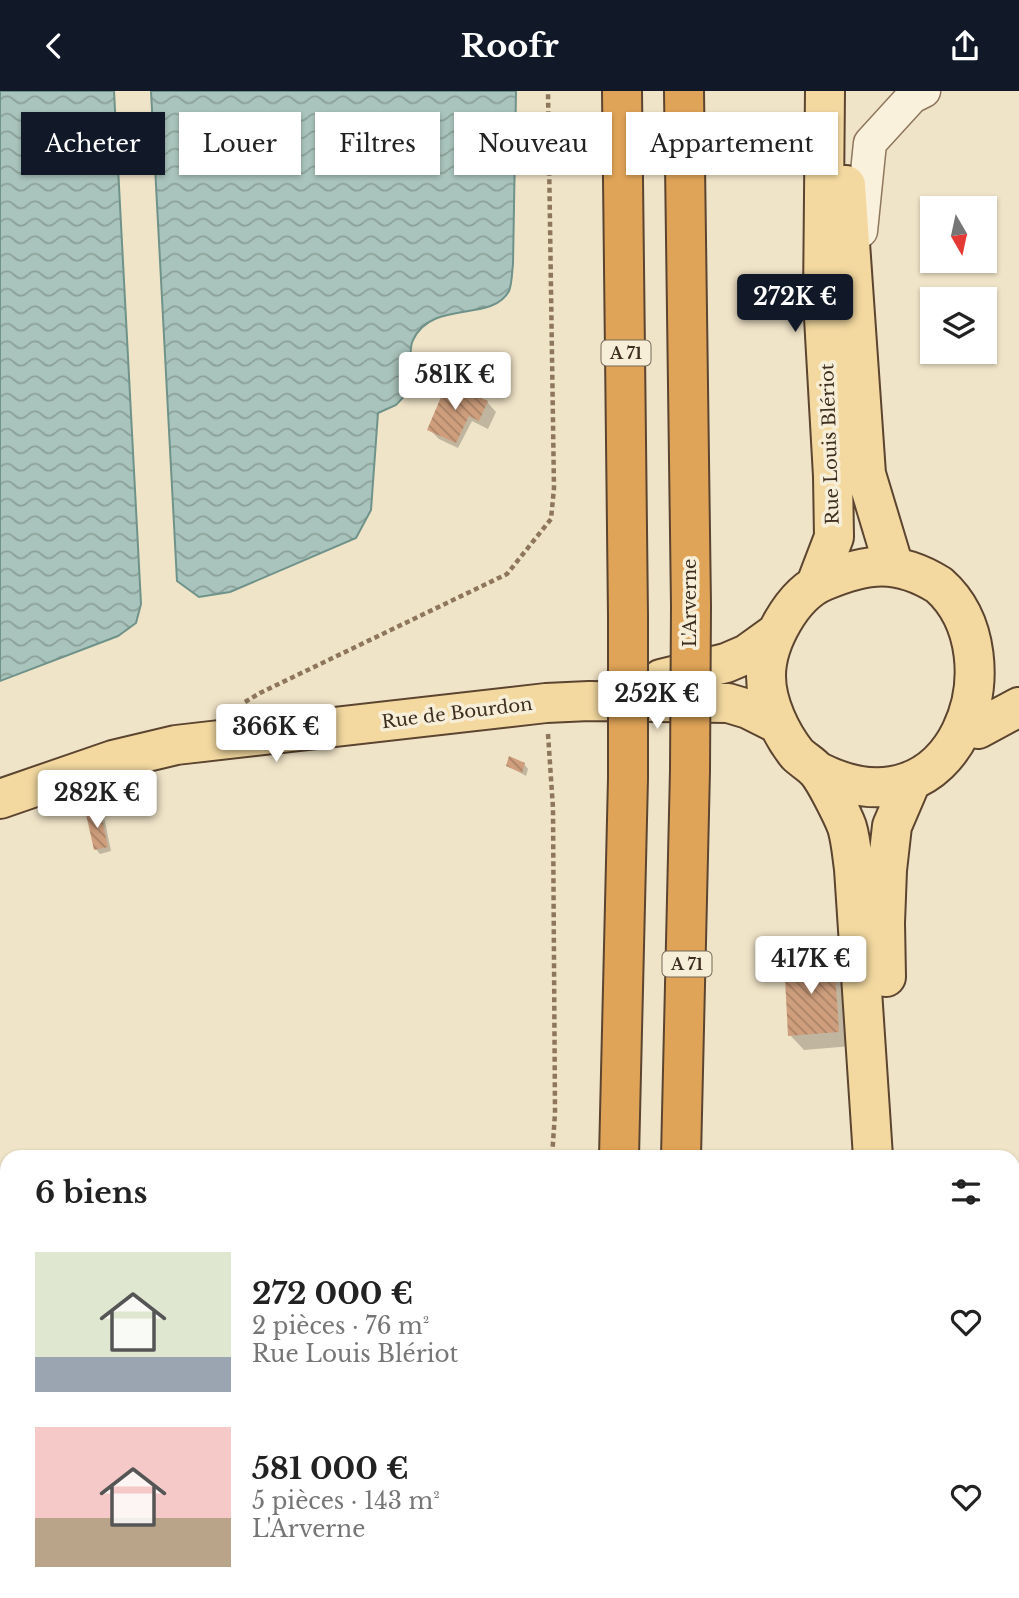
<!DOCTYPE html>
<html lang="fr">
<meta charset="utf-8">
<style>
:root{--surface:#fff;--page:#f2f2f2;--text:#222;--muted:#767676;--accent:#111827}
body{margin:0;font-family:"Libre Baskerville",serif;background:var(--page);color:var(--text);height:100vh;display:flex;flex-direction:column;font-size:26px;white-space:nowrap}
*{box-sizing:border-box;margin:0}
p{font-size:23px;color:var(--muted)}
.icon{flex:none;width:38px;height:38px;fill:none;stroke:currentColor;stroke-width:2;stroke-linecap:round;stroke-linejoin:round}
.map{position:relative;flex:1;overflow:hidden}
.side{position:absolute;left:0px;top:1059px;width:1020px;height:450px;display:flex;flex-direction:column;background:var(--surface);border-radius:21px 21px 0 0;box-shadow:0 2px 5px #0004}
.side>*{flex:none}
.banner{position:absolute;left:21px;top:21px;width:978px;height:63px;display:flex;gap:14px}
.needle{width:46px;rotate:171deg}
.fabs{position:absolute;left:920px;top:105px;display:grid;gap:14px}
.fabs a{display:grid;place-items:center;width:77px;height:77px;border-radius:0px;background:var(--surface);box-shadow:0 2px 5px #0004;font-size:35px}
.price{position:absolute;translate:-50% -60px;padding:0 16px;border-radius:7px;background:#fff;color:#222;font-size:23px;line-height:46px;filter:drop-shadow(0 2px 4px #0008)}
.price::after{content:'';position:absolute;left:50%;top:42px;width:21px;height:16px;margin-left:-10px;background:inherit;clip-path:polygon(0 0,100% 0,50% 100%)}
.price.selected{background:var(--accent);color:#fff}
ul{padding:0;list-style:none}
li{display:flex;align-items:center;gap:21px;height:175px;padding:0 35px}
li span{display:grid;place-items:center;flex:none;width:196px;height:140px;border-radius:0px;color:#555}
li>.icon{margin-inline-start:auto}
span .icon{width:84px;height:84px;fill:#fffc;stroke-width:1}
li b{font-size:30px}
h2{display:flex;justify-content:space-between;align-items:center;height:84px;padding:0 35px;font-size:30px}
.tag{padding:0 24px;border-radius:0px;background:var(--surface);box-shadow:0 2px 5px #0004;font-size:24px;line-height:63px}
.tag.selected{background:var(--accent);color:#fff}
header{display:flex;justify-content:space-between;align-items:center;height:91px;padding:0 35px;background:var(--accent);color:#fff;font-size:32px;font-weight:800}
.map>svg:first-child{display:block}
.water{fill:url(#water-waves);stroke:#6f938a;stroke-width:2}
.shadow{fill:#0003}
.building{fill:url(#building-back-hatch)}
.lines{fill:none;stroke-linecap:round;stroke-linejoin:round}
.minor-casing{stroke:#8d765c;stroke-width:35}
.major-casing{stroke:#5b4430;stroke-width:42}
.highway-casing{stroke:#5b4430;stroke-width:42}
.path{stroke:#8d765c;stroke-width:4.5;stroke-dasharray:5 3.5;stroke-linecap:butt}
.minor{stroke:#faf1dc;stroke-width:32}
.major{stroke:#f3d9a0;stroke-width:38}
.highway{stroke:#e0a458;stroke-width:38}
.highway-bridge-casing{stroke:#5b4430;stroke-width:42;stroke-linecap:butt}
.highway-bridge{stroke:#e0a458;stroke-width:38}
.labels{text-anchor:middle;stroke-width:7;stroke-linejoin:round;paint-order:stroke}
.shield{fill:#f7eed8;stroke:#756857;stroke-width:2}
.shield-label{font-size:16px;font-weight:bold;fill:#3d2e20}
.street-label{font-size:18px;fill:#3d2e20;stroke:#f7eed8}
</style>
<header><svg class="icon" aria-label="back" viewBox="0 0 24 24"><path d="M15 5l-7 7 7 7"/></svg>Roofr<svg class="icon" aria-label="share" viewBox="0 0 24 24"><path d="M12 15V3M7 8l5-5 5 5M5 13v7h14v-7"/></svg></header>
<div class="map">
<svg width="1019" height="1507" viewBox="0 0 1019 1507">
<defs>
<pattern id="water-waves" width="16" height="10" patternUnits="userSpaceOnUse" patternTransform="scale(1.75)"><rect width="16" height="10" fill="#a9c4bc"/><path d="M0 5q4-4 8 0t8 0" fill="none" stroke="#8ba098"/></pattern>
<pattern id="building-back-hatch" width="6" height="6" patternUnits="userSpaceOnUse" patternTransform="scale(1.75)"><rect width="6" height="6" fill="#cf9f7d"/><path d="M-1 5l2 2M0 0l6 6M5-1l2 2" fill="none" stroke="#a98266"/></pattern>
</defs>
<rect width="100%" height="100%" fill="#f0e4c8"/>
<path class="water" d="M0,0h114l27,513 -5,19 -18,13 -118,45z
M151,0h365l-3,173c-1,8 -1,20 -4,27 -17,32 -77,8 -96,49 -5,9 -2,37 -2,49l-15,16 -18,8 -7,97 -15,28 -126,54 -31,5 -22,-16z"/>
<path class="shadow" d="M487,311l9,10 -8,17 -16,-8 -14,27 -19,-9 -10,-10z
M524,673l4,5 -2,7 -18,-10z
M99,721l5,5 7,34 -11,3 -4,-5z
M833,867l15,14 4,74 -48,4 -14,-15z
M66,1502h18l-15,3z
M297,1502h30l1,5h-54z"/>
<path class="building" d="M447,292l41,18 -9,20 -10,-5 -13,27 -29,-13z
M509,665l16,7 -3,10 -16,-7z
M100,719l8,37 -14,3 -8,-36z
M834,865l5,76 -51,4 -4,-77z
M291,1502h26l1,5h-46z"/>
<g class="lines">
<g class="minor-casing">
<path id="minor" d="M861,140l9,-88 42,-46 12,-6
M0,1401l7,78
M9,1502l1,5
M111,1507l23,-5
M379,1507l1,-5"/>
</g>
<g class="major-casing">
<path id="major" d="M846,94l20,289 28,93
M816,493l18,-47 -1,-61 -10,-176 2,-209
M661,588l65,-16 21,-9 29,-21
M978,638l41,-22
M817,680c141,72 202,-115 122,-186 -42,-26 -72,-22 -115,-4 -32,13 -58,62 -58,95 0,27 15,58 31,78 6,6 14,10 20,17 8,9 26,45 30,56 4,13 5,28 7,42l19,288
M0,708l113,-39 63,-15 370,-42 43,-2 139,2 20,6 28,14
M886,886l-1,-54 2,-53 5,-44 18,-42
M915,1502v5"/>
</g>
<g class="highway-casing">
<path id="highway" d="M622,0l6,525
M684,0l7,515
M619,1066l9,-379
M681,1066l9,-387
M598,1507v-5
M659,1507v-5"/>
</g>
<path class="path" d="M245,611l15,-9 247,-119 44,-55 3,-31 -6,-397
M548,643l5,74 2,305 -3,44
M523,1507v-5"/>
<use href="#minor" class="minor"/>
<use href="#major" class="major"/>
<use href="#highway" class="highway"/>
<g class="highway-bridge-casing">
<path id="highway-bridge" d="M690,679l1,-164
M628,687v-162"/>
</g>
<use href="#highway-bridge" class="highway-bridge"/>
</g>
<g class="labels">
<g class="shield">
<rect x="601.5" y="249.5" width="49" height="25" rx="5"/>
<rect x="662.5" y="860.5" width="49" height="25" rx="5"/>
</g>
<g class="shield-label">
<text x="626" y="268">A 71</text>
<text x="687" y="879">A 71</text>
</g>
<g class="street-label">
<text transform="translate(830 353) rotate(-92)" y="6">Rue Louis Blériot</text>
<text transform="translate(690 512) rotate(-90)" y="6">L'Arverne</text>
<text transform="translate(457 622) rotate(-7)" y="6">Rue de Bourdon</text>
</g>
</g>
</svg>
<div class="fabs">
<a><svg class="needle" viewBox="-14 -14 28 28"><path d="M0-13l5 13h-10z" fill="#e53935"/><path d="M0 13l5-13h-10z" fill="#767676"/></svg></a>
<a><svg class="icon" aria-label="layers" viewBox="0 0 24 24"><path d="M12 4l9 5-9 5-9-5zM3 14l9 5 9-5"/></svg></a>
</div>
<b class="price selected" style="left:795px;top:243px">272K €</b>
<b class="price" style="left:455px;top:321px">581K €</b>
<b class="price" style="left:657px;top:640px">252K €</b>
<b class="price" style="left:276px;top:673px">366K €</b>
<b class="price" style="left:97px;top:739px">282K €</b>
<b class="price" style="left:811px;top:905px">417K €</b>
<div class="banner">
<a class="tag selected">Acheter</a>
<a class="tag">Louer</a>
<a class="tag">Filtres</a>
<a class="tag">Nouveau</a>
<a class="tag">Appartement</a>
</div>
<section class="side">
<h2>6 biens<svg class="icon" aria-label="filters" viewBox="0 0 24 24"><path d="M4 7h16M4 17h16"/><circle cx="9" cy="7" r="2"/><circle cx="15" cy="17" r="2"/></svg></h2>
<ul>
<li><span style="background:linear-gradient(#dfe7d0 75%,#9aa5b1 0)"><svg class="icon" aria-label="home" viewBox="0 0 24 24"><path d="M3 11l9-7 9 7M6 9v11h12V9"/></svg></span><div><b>272 000 €</b><p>2 pièces · 76 m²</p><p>Rue Louis Blériot</p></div><svg class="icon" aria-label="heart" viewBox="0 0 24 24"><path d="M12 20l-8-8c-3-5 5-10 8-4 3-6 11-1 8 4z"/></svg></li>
<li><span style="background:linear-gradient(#f6c9c9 65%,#b9a48a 0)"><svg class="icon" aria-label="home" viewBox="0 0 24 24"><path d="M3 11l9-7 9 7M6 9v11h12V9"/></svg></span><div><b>581 000 €</b><p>5 pièces · 143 m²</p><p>L'Arverne</p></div><svg class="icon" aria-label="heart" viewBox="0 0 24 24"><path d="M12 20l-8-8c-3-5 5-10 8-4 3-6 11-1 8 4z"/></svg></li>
</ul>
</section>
</div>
